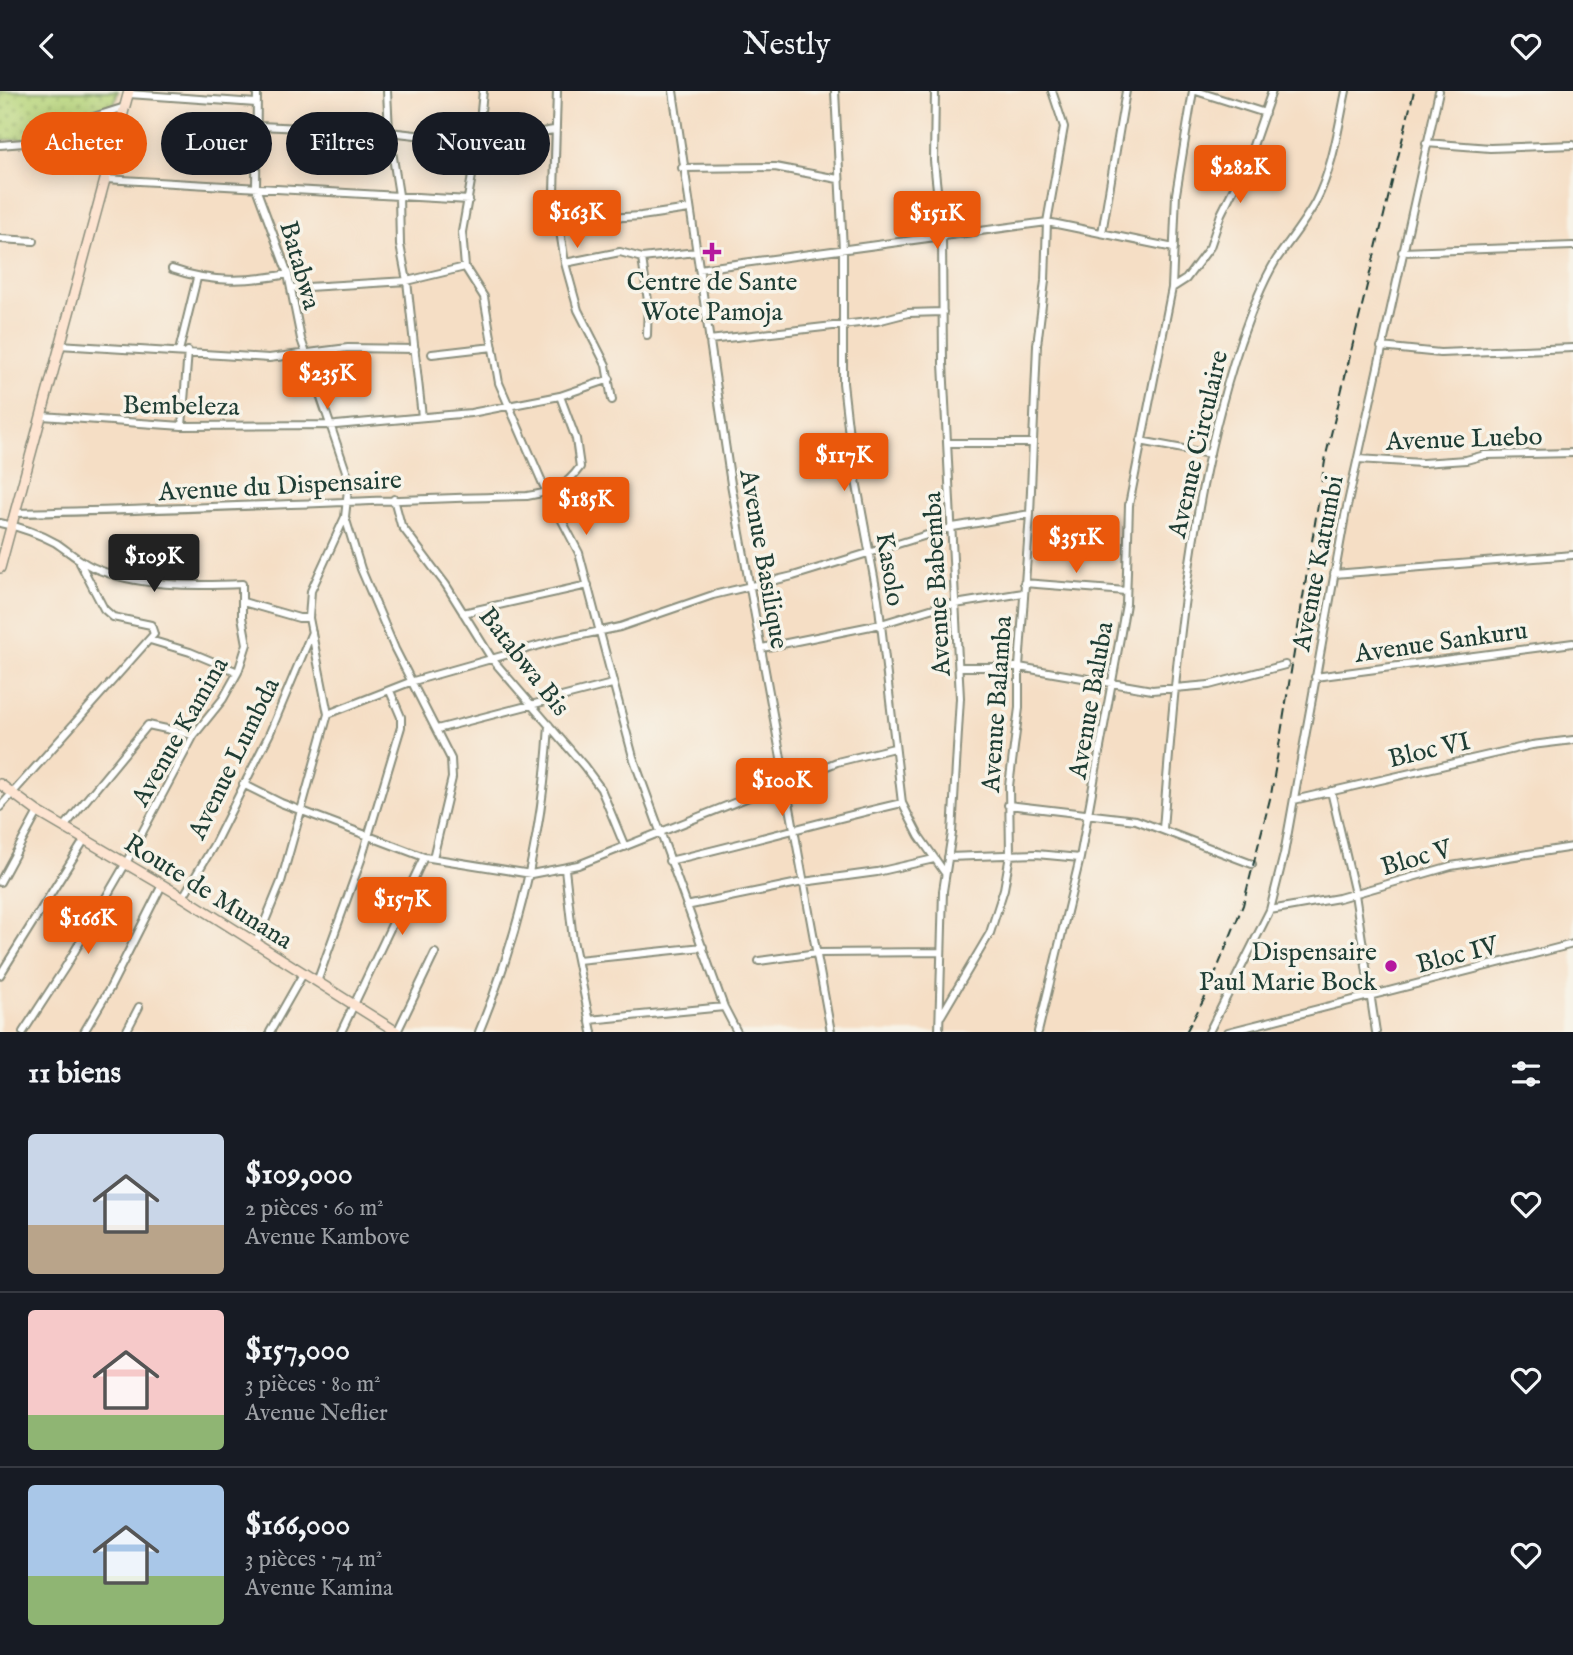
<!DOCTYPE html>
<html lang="fr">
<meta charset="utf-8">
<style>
:root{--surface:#171b24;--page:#242831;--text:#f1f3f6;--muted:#9ea1a6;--line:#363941;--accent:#ea580c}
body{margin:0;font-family:"IM FELL English",serif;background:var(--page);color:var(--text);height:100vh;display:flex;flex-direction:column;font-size:26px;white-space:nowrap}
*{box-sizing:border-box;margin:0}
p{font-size:23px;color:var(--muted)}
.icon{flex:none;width:38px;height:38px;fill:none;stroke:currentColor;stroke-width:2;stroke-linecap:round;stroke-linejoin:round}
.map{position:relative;height:941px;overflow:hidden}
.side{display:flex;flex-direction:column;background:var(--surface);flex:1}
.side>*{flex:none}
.hud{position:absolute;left:21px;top:21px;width:700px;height:63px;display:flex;gap:14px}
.price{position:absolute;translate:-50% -60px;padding:0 16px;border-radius:7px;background:var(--accent);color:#fff;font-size:23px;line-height:46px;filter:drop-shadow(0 2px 4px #0008)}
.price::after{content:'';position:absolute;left:50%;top:42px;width:21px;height:16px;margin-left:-10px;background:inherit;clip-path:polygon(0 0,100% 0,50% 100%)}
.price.selected{background:#222;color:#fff}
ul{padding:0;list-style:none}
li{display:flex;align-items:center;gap:21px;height:175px;padding:0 28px}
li+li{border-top:2px solid var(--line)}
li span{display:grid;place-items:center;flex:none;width:196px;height:140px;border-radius:7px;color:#555}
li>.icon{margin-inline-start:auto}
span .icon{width:84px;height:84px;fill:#fffc;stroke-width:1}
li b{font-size:30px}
h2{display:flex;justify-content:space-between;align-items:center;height:84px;padding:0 28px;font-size:30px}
.tag{padding:0 24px;border-radius:32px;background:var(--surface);box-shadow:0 4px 18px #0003;font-size:24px;line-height:63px}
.tag.selected{background:var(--accent);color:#fff}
header{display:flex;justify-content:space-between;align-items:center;height:91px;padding:0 28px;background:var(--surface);font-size:32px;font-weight:600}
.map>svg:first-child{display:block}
.grass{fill:url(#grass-dots);stroke:#6b8958;stroke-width:2}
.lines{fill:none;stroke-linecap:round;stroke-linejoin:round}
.street-casing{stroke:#8a8e7c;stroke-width:10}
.secondary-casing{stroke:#8a8e7c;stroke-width:12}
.street{stroke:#fff;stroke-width:6}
.secondary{stroke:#fde4d1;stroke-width:9}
.rail{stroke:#1f3d34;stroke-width:2;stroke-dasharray:10 5;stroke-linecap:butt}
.poi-dot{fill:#b5179e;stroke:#f7f3e8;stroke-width:2.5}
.labels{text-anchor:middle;stroke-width:7;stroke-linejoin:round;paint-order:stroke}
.street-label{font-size:26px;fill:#1f3d34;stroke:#f7f3e8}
.poi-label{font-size:26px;fill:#1f3d34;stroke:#f7f3e8}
</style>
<header><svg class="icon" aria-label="back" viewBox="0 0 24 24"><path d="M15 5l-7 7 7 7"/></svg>Nestly<svg class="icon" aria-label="heart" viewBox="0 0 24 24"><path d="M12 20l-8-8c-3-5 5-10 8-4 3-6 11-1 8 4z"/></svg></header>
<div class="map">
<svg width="1573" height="941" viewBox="0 0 1573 941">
<defs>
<pattern id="grass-dots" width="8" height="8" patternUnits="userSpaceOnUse" patternTransform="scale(1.75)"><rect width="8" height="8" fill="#b7d57b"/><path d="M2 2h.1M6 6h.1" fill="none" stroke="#94ae66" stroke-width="1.8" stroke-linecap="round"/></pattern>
</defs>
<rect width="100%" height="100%" fill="#f7f3e8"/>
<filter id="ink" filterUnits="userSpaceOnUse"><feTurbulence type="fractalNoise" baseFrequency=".0143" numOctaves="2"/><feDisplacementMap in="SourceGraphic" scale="14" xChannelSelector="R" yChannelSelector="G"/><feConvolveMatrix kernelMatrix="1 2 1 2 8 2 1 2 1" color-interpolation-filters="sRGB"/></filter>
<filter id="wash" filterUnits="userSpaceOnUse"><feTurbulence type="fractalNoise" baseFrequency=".00686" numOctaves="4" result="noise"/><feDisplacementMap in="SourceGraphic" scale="28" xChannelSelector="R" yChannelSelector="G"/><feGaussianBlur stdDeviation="1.57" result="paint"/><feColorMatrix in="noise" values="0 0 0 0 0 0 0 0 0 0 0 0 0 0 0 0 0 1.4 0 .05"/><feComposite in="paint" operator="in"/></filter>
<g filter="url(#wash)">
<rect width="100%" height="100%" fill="#f5dec5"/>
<path class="grass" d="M0,0h118l-13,45 -105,4z"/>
</g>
<g filter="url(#ink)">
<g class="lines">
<g class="street-casing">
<path id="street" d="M257,0l-1,97 32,86 13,65 48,141 -4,37 16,52 34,80 56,110 1,19 -19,80
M387,0l2,41 10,63 1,50 7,36 15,136
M483,0l-5,51 -16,90 3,35 19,30 15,86 44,101 36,69 54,204 91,250 13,25
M557,0l-3,102 11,70 13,47 28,55 6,35
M673,0l58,393 100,548
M835,0l8,159v133l8,70 27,146 24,204 17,33 26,37
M935,0l-1,70 8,76 1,126 17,335 -8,135 -9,58 -4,141
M1196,0l69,22
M129,3l127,9
M259,35l130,6 89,10 76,-12
M65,49l22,-21 38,-12
M1426,52l64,5 83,-3
M0,54c44,-4 70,-8 111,10
M682,77l93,-1 63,12
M105,88l364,21
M558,130l83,-5 48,-7
M1102,142l24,-142
M0,148l34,2
M1402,161l171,-6
M642,167l6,43 -1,34
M565,172l55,-11 22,6 54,-6
M172,178c40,14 74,13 116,5
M699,178l348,-47 127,26
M291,197l116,-7 58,-14
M1172,197l14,-9 24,-32 11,-33 27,-54 24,-69
M709,249l168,-19 31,-8 35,-1
M59,254l210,13 79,-10 67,1
M1381,256l59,6 133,-5
M179,260l18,-73
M432,263l61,-7
M42,325l140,10 154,-1 135,-12 89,-17 50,-17
M182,335l6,-75
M1140,350l70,13
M947,352h85
M1358,368l64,4 44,-3 19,-5 88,-2
M394,408l7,26 45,60 46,74 92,107 17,23 24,58
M14,422c171,-3 342,-13 513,-17 25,-4 38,-8 53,-29l-4,-28 -16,-43
M0,432c20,4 38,10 56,20 12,8 23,18 36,24 44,20 103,19 150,17v33l5,27 -9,28 -15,27 -29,36 -68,128 -60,103 -43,66
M1334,483l239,-19
M1024,492l102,8
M243,511l56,16h10
M463,522l125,-28
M150,549l40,12 48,20
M762,557l119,-24 56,-17 86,-14
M960,576h59l133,23 57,-5 76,-20
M1315,586l258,-34
M328,623l-19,-96 2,-27 34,-74
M437,638l175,-45
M243,693l38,19 143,54 107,17 47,-9 259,-103 57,-14
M1331,700l24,103 21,138
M1294,709l238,-55 41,-5
M1008,714l128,15 116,44
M0,716l154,-173 -3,-9 -38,-8 -9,-8 -24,-46
M64,736l84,-102 46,10
M1163,738c13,-164 25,-329 77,-486 10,-28 21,-58 36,-83 13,-19 28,-37 39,-57 18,-35 23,-74 31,-112
M948,766l88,-3 44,4
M669,770c78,-18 154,-40 233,-58
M565,778l8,71 19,92
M0,791l38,-70
M183,806l32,-54 54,-108 43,-103
M686,815l117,-24 74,-10 57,-13
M1270,819l69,-12 112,-32 122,-19
M256,852l25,-61 47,-168 82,-32 148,-42 62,-13 93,-32 80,-19 160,-49 77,-13
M578,869l125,-13
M759,870l58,-8 123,-1
M0,884l85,-136
M317,891l44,-122 40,-133v-10l-11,-26
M941,925l49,-83 14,-44 6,-34 -1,-69 10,-78v-41l11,-153 7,-169 8,-64 2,-59 17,-95 -12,-36
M589,929l135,-13
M84,941l26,-44 52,-103
M126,941l13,-25
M270,941l33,-58
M341,941l83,-175
M397,941l38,-79
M479,941c41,-99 64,-200 70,-307
M1038,941l42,-174 41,-226 5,-28 3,-99 43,-217 4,-94 17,-103
M1209,941l61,-122 14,-56 61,-338 94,-425
M1228,941l345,-88"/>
</g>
<g class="secondary-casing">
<path id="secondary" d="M0,477l129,-477
M0,693l38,28 145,85 214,135"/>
</g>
<use href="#street" class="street"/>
<use href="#secondary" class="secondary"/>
<path class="rail" d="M1186,941l21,-38 36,-89 28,-110 55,-340 88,-364"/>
</g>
</g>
<g class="poi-dot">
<path d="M708.5 150.5h7v7h7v7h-7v7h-7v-7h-7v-7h7z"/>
<circle cx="1391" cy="875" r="7"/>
</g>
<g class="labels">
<g class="street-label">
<text transform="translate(301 174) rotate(74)" y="9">Batabwa</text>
<text transform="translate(181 314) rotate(1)" y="9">Bembeleza</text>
<text transform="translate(1464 347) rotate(-2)" y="9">Avenue Luebo</text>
<text transform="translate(1197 353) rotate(-77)" y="9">Avenue Circulaire</text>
<text transform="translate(280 394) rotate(-3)" y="9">Avenue du Dispensaire</text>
<text transform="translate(765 468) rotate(80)" y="9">Avenue Basilique</text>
<text transform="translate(1317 472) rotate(-79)" y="9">Avenue Katumbi</text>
<text transform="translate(891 478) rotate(81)" y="9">Kasolo</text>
<text transform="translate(936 493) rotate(-93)" y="9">Avenue Babemba</text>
<text transform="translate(1441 550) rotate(-8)" y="9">Avenue Sankuru</text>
<text transform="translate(525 570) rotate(52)" y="9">Batabwa Bis</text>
<text transform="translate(1090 609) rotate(-80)" y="9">Avenue Baluba</text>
<text transform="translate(996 613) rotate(-86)" y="9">Avenue Balamba</text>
<text transform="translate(179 640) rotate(-60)" y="9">Avenue Kamina</text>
<text transform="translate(1429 658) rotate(-13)" y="9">Bloc VI</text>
<text transform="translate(233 667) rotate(-64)" y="9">Avenue Lumbda</text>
<text transform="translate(1416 766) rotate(-16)" y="9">Bloc V</text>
<text transform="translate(209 800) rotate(32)" y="9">Route de Munana</text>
<text transform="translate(1457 863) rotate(-14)" y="9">Bloc IV</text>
</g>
<g class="poi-label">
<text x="712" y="199">Centre de Sante<tspan x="712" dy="30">Wote Pamoja</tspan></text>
<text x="1377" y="869" text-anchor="end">Dispensaire<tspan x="1377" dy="30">Paul Marie Bock</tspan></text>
</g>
</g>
</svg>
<b class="price" style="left:1240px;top:114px">$282K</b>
<b class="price" style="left:577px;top:159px">$163K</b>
<b class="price" style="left:937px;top:160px">$151K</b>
<b class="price" style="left:327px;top:320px">$235K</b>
<b class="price" style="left:844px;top:402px">$117K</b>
<b class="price" style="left:586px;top:446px">$185K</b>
<b class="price" style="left:1076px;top:484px">$351K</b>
<b class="price selected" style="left:154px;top:503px">$109K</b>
<b class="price" style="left:782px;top:727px">$100K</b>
<b class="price" style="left:402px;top:846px">$157K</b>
<b class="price" style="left:88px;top:865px">$166K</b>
<div class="hud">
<a class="tag selected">Acheter</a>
<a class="tag">Louer</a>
<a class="tag">Filtres</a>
<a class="tag">Nouveau</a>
</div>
</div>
<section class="side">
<h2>11 biens<svg class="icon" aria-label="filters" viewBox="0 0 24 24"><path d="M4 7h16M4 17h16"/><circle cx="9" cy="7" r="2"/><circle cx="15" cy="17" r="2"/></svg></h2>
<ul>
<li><span style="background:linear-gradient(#c9d6e8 65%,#b9a48a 0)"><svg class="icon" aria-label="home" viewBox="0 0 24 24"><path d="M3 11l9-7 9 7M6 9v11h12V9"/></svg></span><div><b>$109,000</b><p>2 pièces · 60 m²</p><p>Avenue Kambove</p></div><svg class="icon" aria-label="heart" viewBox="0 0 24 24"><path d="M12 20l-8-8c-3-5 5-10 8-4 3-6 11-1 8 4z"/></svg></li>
<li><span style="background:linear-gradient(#f6c9c9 75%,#8fb573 0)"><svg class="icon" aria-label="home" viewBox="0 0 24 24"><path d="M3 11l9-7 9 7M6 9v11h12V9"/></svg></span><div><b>$157,000</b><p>3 pièces · 80 m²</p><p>Avenue Neflier</p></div><svg class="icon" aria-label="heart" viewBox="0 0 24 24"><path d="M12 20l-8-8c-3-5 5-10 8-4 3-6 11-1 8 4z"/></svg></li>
<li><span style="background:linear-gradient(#a9c7e8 65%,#8fb573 0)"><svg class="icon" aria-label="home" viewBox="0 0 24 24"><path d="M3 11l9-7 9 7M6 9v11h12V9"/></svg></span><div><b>$166,000</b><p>3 pièces · 74 m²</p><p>Avenue Kamina</p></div><svg class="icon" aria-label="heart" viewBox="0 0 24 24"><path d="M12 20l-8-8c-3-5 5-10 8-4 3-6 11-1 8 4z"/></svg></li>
</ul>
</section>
